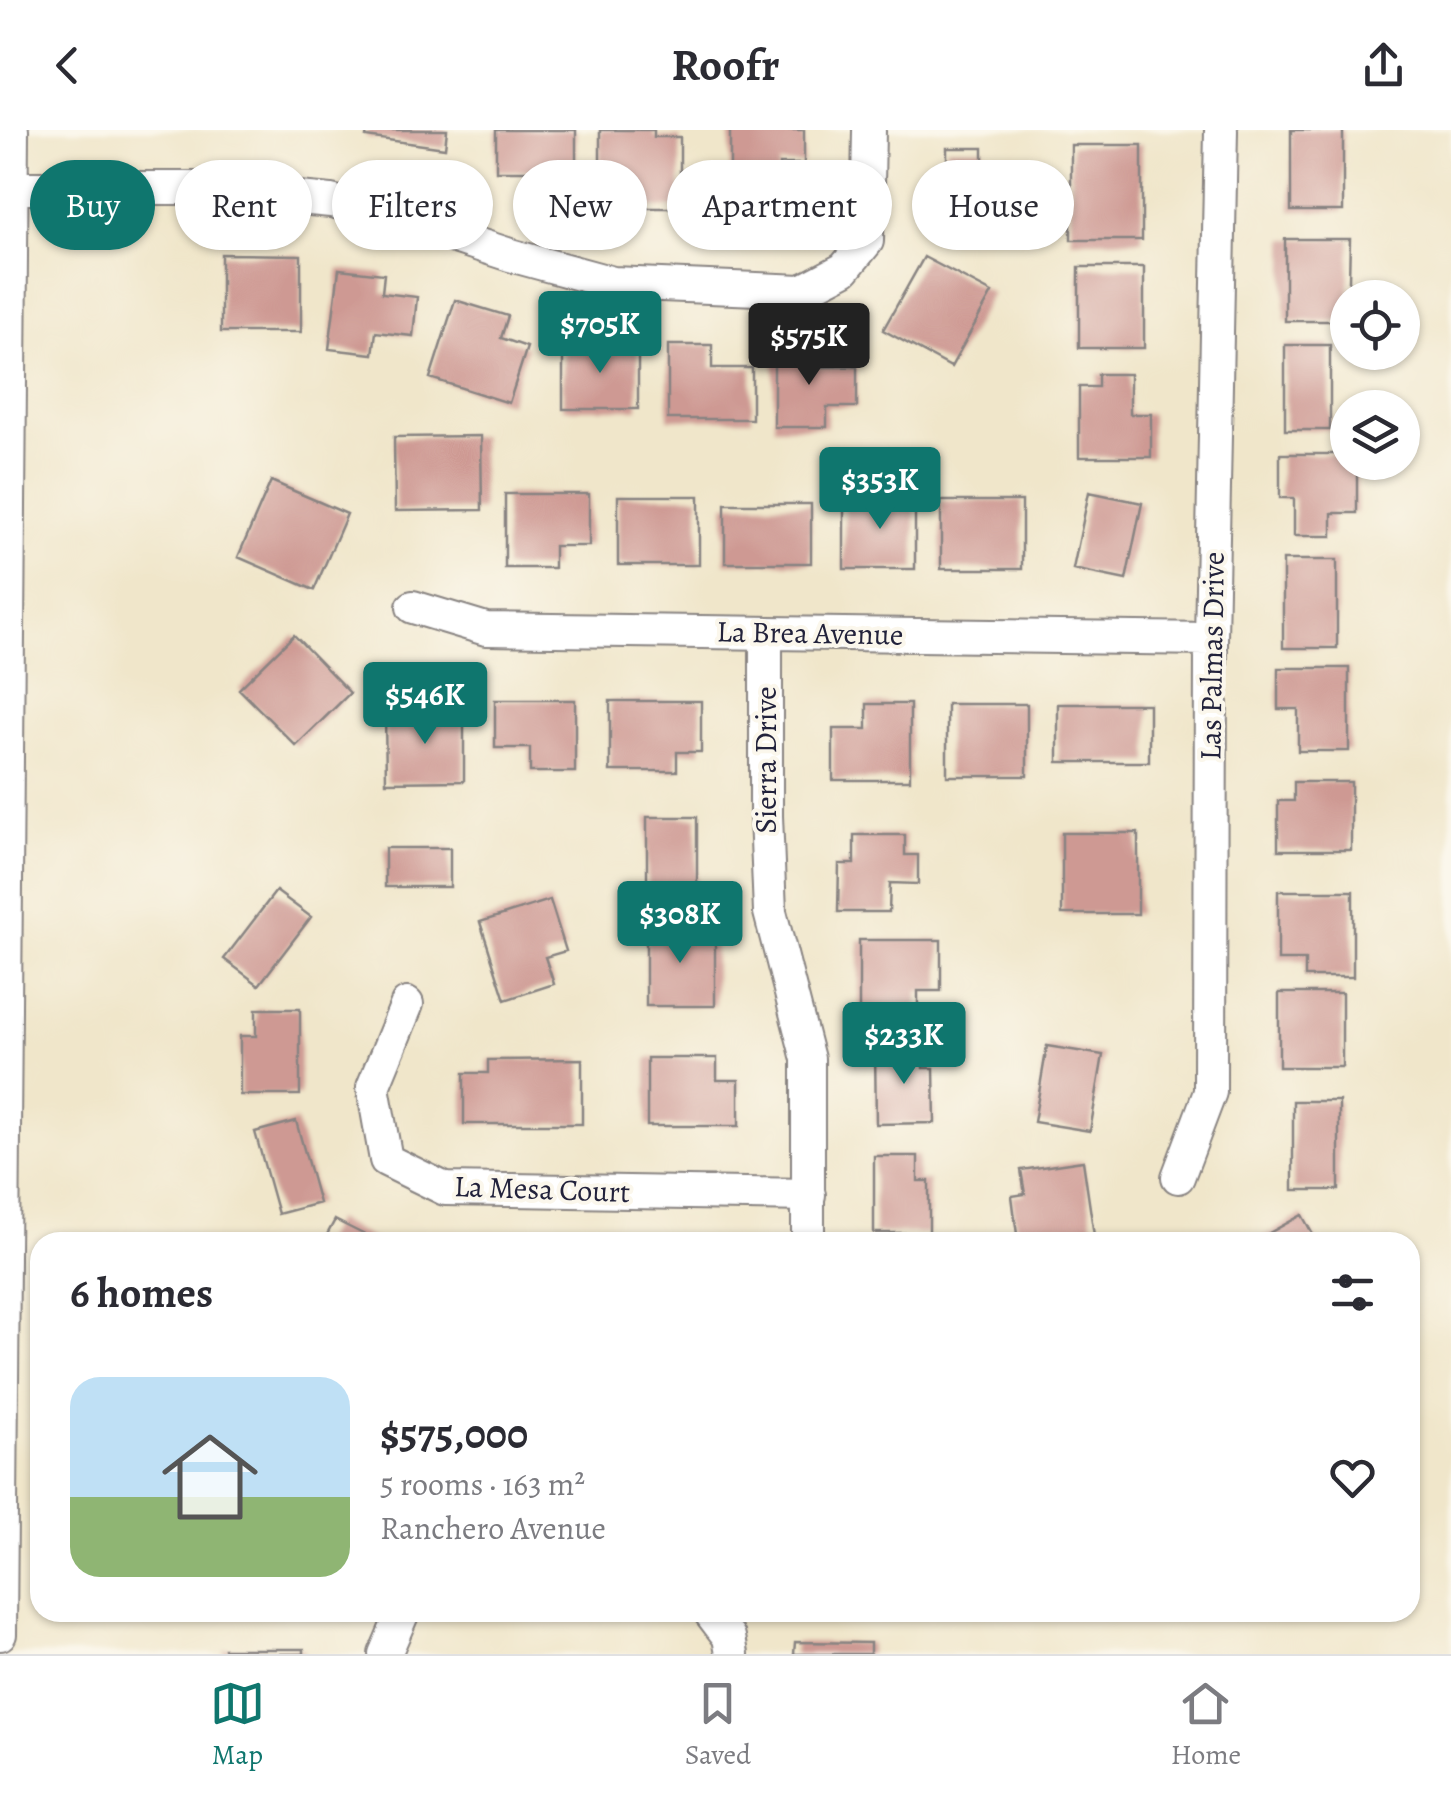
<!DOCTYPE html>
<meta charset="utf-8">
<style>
:root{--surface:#fff;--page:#f7f7f7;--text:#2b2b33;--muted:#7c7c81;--line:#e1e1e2;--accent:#0f766e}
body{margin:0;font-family:Alegreya,serif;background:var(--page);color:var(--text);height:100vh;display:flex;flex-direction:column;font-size:38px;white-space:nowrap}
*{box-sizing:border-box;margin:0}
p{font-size:32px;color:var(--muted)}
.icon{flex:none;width:55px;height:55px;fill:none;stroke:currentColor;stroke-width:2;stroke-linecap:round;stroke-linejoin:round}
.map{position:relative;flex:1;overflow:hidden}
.details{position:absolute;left:30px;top:1102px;width:1390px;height:390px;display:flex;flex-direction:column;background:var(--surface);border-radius:30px;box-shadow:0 2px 8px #0004}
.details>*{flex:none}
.hud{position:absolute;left:30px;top:30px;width:1392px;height:90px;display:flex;gap:20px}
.fabs{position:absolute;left:1330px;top:150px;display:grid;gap:20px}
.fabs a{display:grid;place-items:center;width:90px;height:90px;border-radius:50%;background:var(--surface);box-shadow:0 2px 8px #0004;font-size:50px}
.price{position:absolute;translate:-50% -85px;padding:0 22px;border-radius:10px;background:var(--accent);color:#fff;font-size:32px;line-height:65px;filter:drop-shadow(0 2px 5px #0008)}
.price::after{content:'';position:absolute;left:50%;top:60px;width:30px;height:22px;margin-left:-15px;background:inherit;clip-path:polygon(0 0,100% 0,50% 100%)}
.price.active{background:#222;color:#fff}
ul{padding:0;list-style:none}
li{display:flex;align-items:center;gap:30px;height:250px;padding:0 40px}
li span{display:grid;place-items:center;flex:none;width:280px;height:200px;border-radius:30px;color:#555}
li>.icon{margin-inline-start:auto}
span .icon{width:120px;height:120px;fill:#fffc;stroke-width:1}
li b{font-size:42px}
h2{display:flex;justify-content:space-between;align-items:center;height:120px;padding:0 40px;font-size:42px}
.tag{padding:0 35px;border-radius:45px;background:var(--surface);box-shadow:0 2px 8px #0004;font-size:35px;line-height:90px}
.tag.active{background:var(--accent);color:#fff}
header{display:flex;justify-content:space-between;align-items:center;height:130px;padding:0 40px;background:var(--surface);font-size:45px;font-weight:700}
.tab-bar{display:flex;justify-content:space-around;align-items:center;height:140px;border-top:2px solid var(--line);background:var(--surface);font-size:28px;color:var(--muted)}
.tab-bar a{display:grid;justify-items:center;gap:5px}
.tab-bar .active{color:var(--accent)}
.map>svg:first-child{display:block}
.building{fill:#ce9993}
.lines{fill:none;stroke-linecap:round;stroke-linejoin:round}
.street-casing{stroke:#898482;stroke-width:36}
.street{stroke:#fff;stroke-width:32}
.labels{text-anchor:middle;stroke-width:8;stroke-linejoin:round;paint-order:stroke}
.street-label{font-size:30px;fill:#22223b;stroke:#fbf7ec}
</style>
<header><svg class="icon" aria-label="back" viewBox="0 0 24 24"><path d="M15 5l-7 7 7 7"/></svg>Roofr<svg class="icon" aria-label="share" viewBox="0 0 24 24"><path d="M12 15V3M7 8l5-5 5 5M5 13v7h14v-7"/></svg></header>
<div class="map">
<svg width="1451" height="1524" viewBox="0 0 1451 1524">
<rect width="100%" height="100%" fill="#fbf7ec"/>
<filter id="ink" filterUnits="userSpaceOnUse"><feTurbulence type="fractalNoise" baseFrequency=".01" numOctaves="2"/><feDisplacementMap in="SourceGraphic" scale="20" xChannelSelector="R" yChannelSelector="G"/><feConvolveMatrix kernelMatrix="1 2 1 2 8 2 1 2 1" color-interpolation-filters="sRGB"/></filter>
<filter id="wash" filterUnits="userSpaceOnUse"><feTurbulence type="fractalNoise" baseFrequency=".0048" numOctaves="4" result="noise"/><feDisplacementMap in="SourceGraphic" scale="40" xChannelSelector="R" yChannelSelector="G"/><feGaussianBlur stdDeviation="2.25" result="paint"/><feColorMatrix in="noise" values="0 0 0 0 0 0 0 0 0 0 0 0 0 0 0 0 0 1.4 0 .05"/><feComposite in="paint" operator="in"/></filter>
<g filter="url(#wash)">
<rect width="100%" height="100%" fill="#f0e6ca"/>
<g id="blocks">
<path class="building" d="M367,0h80l-2,18 -79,-11z
M496,0h80v41h-80z
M600,0h54v7h26v71h-80z
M730,0h74v34h-25v43h-49z
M1291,0h52v81h-52z
M1071,15h71v95h-71z
M947,18h36v35h19v48h-70v-46h15z
M1285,109h65l-2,82h-63z
M221,124l80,1v77h-80z
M924,127l68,36 -41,74 -68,-37z
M1079,137h65v81h-65z
M339,139l45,5 -2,19 35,4 -4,39 -37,-4 -3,22 -44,-5z
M455,170l53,16 -7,22 26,9 -18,56 -79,-25z
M563,214h75v65h-75z
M668,215h44v23h40v51h-84z
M1285,215h45v85h-45z
M774,218h45v19h38v40h-30v20h-53z
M1098,244h32v40h21v43h-72v-70h19z
M481,306l1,74 -87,1 -1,-74z
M1280,324h68v8h9v51h-25v23h-38v-38h-14z
M271,351l76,33 -33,76 -76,-33z
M1089,362l53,11 -16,77 -53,-11z
M505,364h84v52h-35v22h-49z
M618,366h81v69h-81z
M844,366h71v73h-71z
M941,371h81v68h-81z
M725,374h86v59h-86z
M1283,430h54v88h-54z
M294,505l56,58 -54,53 -57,-57z
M1278,538h71v83h-51v-42h-20z
M495,570h80v72h-45v-24h-35z
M610,571h91v51h-24v19h-67z
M867,574h43v76h-77v-51h34z
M947,574h80v72h-80z
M1058,574h91v58h-91z
M464,582v69l-78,1 -1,-69z
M1294,652h57v68h-73v-49h16z
M647,687h50v86h-50z
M1062,703h76v81h-76z
M854,705h51v20h13v29l-28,-1 -1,29h-51l1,-48h15z
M385,718h65v39h-65z
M276,761l35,26 -52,68 -35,-26z
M1278,761h75v86h-48v-17h-27z
M550,770l16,51 -21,6 9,27 -49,16 -25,-78z
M646,797h69v79h-69z
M859,810h82v51h-23v28h-59z
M1279,863h63v74h-63z
M256,879h44v86h-60v-59h16z
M1047,916l56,9 -13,76 -56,-9z
M922,917l1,21h11l1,55 -59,1 -1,-76z
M647,928h70v22h22v46h-92z
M582,929v65h-118v-51h24v-13z
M1293,971h46v89h-46z
M296,991l23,82 -41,11 -23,-82z
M874,1026h44v25h11v52h-55z
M1083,1031l12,81h-77l-6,-46 13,-2 -4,-24z
M1302,1085l15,27h-64z
M335,1090l44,22h-56z
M795,1512l75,1v11h-76z
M224,1519h80v5h-79z"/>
</g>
</g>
<g filter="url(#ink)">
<use href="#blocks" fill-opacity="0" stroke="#898482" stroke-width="2.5"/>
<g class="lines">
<g class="street-casing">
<path id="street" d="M12,58h181l138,13 47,11 132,43 103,28 189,8 42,-22 23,-28 2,-111
M413,477l73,22 725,10
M766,503v183l4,96 38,147v183
M407,874l-34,83 13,73 59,29 364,6
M1178,1047l32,-85 1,-453 10,-509
M710,1482l19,25 3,17
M0,1504l12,-1504
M385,1524l18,-42"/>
</g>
<use href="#street" class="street"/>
</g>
</g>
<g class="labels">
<g class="street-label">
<text transform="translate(810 503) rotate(1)" y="10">La Brea Avenue</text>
<text transform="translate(1212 526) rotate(-89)" y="10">Las Palmas Drive</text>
<text transform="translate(766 630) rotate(-90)" y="10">Sierra Drive</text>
<text transform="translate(542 1059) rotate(2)" y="10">La Mesa Court</text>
</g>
</g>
</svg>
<div class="fabs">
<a><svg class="icon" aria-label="locate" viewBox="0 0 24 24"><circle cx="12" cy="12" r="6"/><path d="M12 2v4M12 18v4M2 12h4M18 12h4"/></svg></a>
<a><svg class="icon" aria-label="layers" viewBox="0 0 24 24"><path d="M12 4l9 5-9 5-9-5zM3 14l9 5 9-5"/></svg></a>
</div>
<b class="price" style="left:600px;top:246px">$705K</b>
<b class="price active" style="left:809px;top:258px">$575K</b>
<b class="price" style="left:880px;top:402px">$353K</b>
<b class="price" style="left:425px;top:617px">$546K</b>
<b class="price" style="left:680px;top:836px">$308K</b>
<b class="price" style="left:904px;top:957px">$233K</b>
<div class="hud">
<a class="tag active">Buy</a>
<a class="tag">Rent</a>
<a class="tag">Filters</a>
<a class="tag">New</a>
<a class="tag">Apartment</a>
<a class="tag">House</a>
</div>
<section class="details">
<h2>6 homes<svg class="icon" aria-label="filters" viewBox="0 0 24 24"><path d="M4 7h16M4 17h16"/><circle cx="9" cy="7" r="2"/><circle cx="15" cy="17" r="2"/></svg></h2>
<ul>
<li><span style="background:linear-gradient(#bfe0f5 60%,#8fb573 0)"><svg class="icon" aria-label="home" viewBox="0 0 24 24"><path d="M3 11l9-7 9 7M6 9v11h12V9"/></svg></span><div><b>$575,000</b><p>5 rooms · 163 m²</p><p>Ranchero Avenue</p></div><svg class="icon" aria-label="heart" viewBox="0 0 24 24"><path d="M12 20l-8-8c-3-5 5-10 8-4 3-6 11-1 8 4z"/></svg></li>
</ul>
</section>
</div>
<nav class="tab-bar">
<a class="active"><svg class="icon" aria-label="map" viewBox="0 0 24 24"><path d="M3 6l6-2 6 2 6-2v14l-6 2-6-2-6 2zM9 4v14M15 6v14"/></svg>Map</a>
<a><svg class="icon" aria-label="saved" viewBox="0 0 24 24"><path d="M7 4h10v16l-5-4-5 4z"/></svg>Saved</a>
<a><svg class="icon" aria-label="home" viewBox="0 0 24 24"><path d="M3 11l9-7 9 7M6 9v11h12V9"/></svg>Home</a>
</nav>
